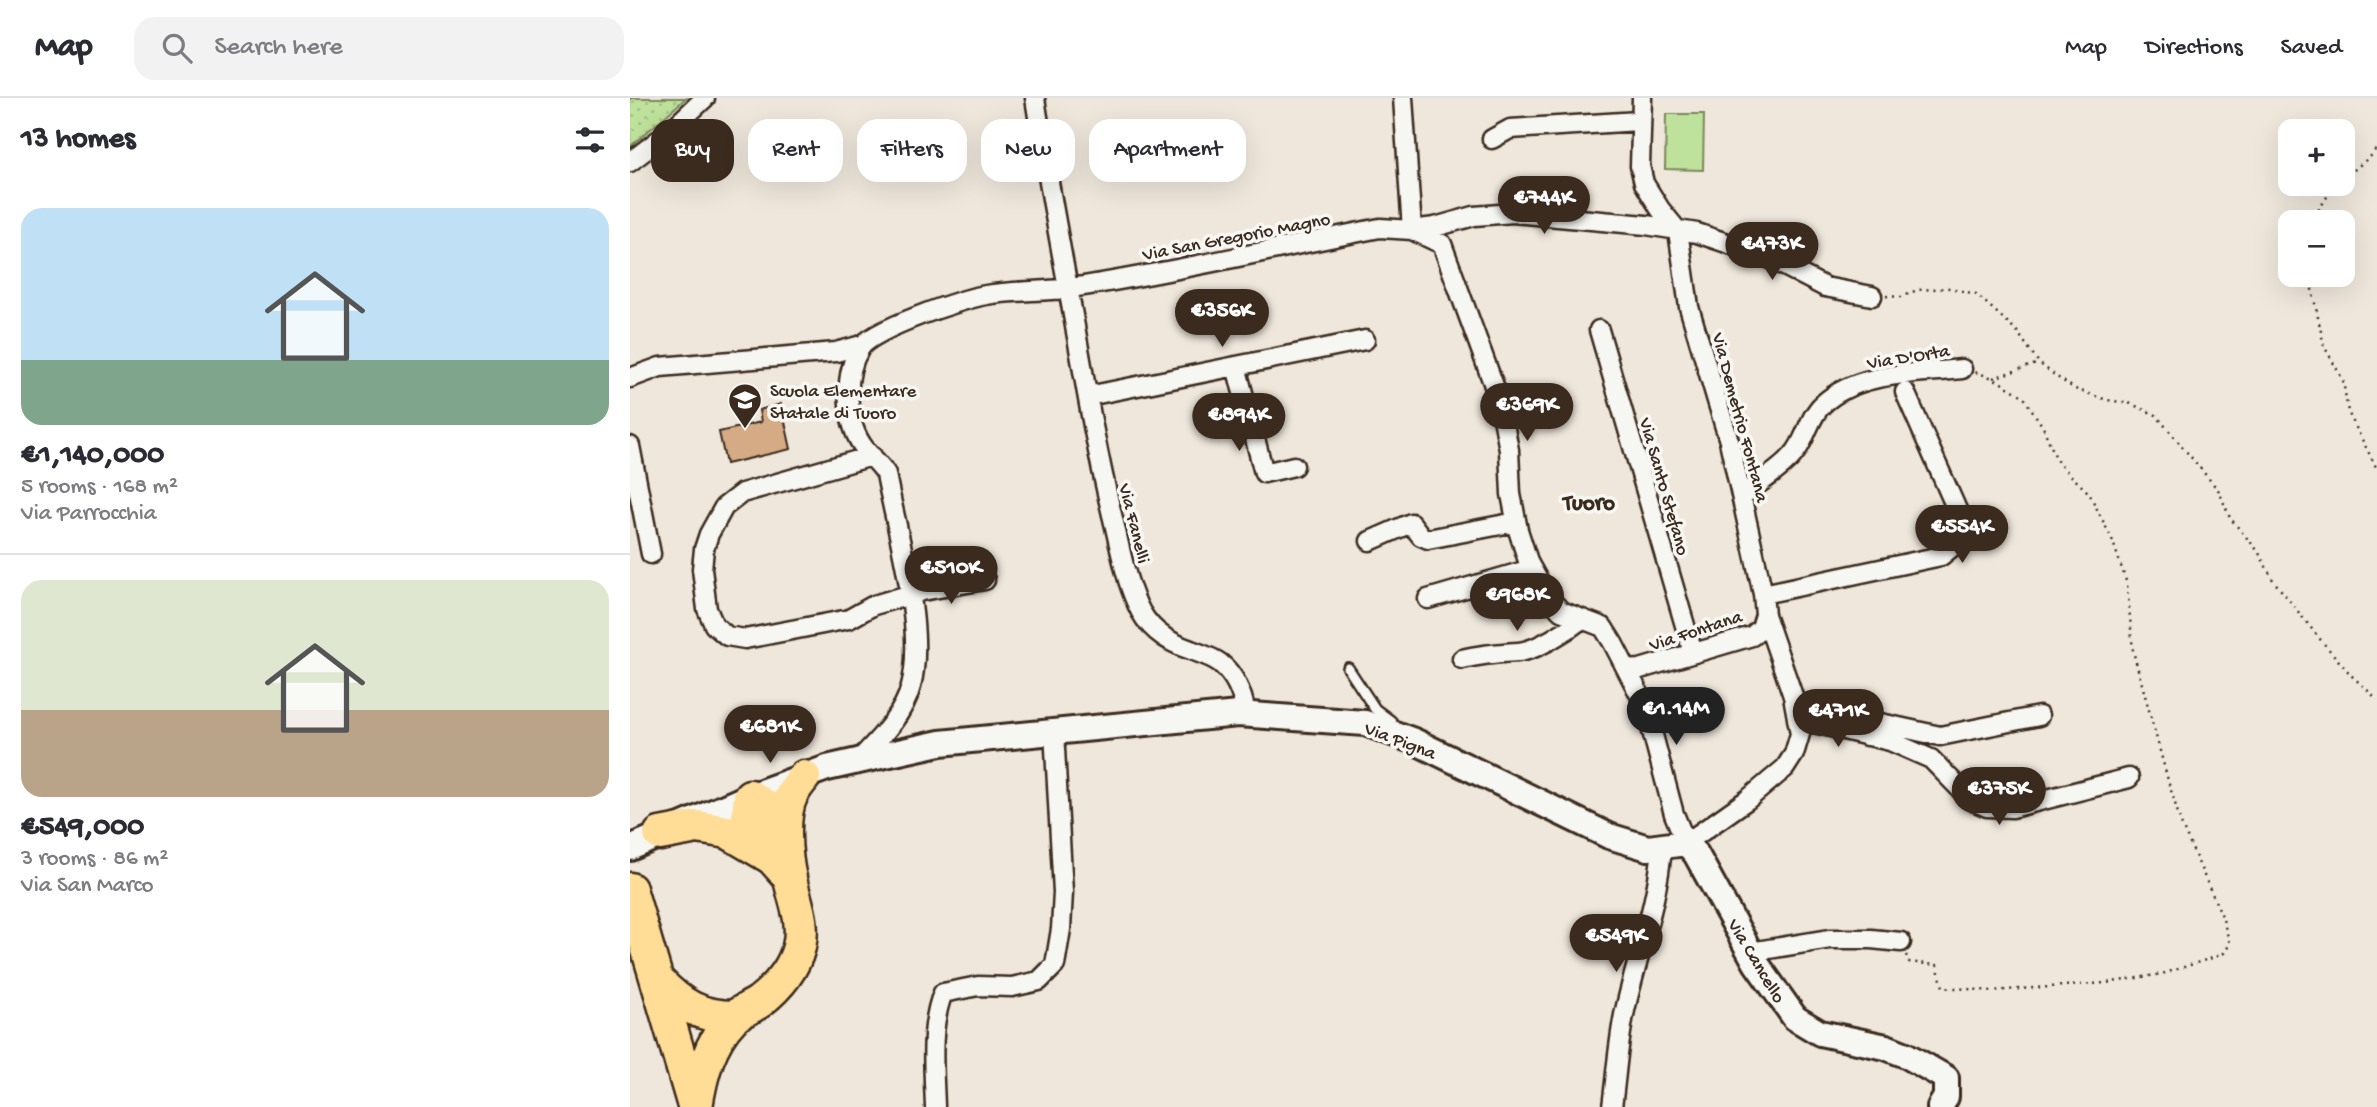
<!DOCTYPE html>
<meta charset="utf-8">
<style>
:root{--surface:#fff;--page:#f2f2f3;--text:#2b2b33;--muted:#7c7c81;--line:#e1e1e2;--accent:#3b2a1e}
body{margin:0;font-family:"Gochi Hand",sans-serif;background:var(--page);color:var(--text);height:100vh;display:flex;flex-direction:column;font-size:26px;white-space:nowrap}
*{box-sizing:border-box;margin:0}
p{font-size:23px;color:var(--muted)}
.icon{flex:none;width:38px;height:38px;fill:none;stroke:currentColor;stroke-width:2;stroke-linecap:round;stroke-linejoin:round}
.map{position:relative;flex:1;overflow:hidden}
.sheet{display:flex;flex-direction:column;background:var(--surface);width:630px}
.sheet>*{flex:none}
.top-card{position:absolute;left:21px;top:21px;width:665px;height:63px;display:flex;gap:14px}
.tools{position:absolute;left:1648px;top:21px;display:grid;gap:14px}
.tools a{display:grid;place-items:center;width:77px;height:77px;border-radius:14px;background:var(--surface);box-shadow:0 7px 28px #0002;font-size:35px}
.price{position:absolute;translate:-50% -60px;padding:0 16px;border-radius:24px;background:var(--accent);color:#fff;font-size:23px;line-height:46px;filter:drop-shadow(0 2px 4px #0008)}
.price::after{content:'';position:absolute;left:50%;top:42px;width:21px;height:16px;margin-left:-10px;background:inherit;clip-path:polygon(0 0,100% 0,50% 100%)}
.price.selected{background:#222;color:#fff}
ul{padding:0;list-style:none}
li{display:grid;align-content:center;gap:14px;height:371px;padding:0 21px}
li+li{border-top:2px solid var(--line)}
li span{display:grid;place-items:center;height:217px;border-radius:21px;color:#555}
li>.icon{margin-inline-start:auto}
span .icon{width:126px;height:126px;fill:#fffc;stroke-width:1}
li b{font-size:30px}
h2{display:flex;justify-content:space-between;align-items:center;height:84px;padding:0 21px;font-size:30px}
.pill{padding:0 24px;border-radius:21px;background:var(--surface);box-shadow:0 7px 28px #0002;font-size:24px;line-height:63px}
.pill.selected{background:var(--accent);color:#fff}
header{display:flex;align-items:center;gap:42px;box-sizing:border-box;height:98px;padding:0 35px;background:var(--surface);border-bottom:2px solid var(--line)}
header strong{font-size:33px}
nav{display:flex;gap:38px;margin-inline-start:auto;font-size:24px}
.search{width:490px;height:63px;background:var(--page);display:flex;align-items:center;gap:18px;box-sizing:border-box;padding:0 24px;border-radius:21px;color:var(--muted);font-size:26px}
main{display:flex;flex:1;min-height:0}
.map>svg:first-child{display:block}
.grass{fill:url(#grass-dots);stroke:#7c865c;stroke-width:2}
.pitch{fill:#bee19b;stroke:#7c865c;stroke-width:2}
.building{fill:#d5ab86;stroke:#3b2a1e;stroke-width:2}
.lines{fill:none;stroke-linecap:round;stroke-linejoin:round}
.lane-casing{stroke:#3b2a1e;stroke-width:14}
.street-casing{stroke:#3b2a1e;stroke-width:23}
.secondary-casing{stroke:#3b2a1e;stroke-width:30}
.highway-casing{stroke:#3b2a1e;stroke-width:37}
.path{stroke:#3b2a1e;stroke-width:2.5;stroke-dasharray:2 5;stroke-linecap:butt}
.lane{stroke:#f6f6f2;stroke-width:9}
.street{stroke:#f6f6f2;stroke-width:18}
.secondary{stroke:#f6f6f2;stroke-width:24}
.highway{stroke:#ffdd96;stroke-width:32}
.labels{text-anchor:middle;stroke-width:7;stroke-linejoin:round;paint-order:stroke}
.street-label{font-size:19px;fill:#3b2a1e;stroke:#f6f6f2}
.poi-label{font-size:19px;fill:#3b2a1e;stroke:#f6f6f2;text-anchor:start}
.quarter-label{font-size:23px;font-weight:bold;fill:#3b2a1e;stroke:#f6f6f2}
</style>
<header>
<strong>Map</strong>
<div class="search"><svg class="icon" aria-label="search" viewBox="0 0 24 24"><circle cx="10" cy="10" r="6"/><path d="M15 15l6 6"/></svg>Search here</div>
<nav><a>Map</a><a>Directions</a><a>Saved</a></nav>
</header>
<main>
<section class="sheet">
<h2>13 homes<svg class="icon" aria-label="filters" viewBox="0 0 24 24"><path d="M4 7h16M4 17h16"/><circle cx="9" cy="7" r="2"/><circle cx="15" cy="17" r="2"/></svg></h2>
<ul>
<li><span style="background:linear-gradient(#bfe0f5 70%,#7fa58c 0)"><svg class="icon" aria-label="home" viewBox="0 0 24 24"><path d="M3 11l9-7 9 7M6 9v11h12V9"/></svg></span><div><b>€1,140,000</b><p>5 rooms · 168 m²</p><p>Via Parrocchia</p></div></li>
<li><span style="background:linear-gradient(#dfe7d0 60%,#b9a48a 0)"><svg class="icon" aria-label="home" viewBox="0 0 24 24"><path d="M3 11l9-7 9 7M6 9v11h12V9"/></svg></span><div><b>€549,000</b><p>3 rooms · 86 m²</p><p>Via San Marco</p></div></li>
</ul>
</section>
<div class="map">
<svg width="1747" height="1009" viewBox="0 0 1747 1009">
<defs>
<pattern id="grass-dots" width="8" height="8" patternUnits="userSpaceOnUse" patternTransform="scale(1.75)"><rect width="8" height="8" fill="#bee19b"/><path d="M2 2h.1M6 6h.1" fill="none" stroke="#a4c185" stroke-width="1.8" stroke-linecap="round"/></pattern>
</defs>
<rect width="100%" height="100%" fill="#efe7dc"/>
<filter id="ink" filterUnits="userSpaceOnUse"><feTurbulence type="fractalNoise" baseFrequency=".0143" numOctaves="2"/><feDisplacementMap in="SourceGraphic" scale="14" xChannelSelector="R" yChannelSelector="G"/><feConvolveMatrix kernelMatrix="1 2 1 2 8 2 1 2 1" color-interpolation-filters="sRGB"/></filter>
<g filter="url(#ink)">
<path class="grass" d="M0,0h56l-56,49z"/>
<path class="pitch" d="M1036,16h38l-1,56 -38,-1z"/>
<path class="building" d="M151,306l10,45 -65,15 -7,-32 42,-10 -2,-12z"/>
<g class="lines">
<g class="lane-casing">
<path id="lane" d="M718,570l27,41 16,12"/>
</g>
<g class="street-casing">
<path id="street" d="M405,0c14,91 32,182 48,273 9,52 19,104 32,156 6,26 11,53 22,77 10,24 30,38 54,46 11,4 21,7 29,13 16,13 23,33 26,51
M773,0l9,132
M1012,0l-2,68 4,17 16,26 18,22
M862,41l18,-10 129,-8
M0,64l39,-30 36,-34
M782,132l30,14 58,158 9,48 2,44 7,36 11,34 18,32 14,15 42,16 10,16 32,62 29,109 12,29 61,-43 38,-32 9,-14 6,-20 -7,-38 -28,-81 -2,-21 -34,-153 -40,-134 -11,-76
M969,232l94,323
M606,268l28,107 30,-7
M0,280l30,-11 176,-15 26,-7
M458,298l277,-56
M0,348l21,108
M242,358l-130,37 -18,14 -15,27 -5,15 -2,20 5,40 7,16 13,11 18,3 104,-20 25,-14 48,-14 63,-11
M1112,398c16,-13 38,-25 51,-41 13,-14 15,-37 30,-51 35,-33 95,-30 139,-35
M740,443l41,-18 10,13 7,3 88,-17
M1133,496l178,-38 22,-18 2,-10 -60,-136
M798,501l103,-30
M832,561c20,-5 36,-6 56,-7 18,-1 50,-22 64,-33
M998,572l12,-1 112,-33 9,-8 4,-13
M1167,621l93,22 41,18 40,41 16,7 25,1 117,-30
M1236,638l1,-14h9l64,14 99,-20
M228,663c20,-21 46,-46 53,-75 15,-58 -14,-152 -25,-212 -6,-10 -14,-16 -21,-25 -20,-25 -22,-73 -5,-101 12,-19 102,-49 126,-53 28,-5 57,-3 85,-7 104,-16 206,-40 309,-60l32,2 23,-3 39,-11 39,-3 133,12 51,8 68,23 60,31 47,9
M1120,854l80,-13h41l30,3
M305,1009c-1,-36 -6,-80 8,-114l35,-7 34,1 27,-6 16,-16 6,-36 2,-37 -9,-161
M982,1009c4,-30 6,-62 12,-92 12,-57 34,-110 38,-169"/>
</g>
<g class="secondary-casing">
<path id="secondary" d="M0,750l120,-52 77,-28 31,-7 82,-18 298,-29 127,9 49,18 195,95 39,12 38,-5 10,11 60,109 39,55 25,15 66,14 20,8 40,23v19l-6,10"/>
</g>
<g class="highway-casing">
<path id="highway" d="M30,736l37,-7 31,5 44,26 18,20
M129,751l-12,-21 3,-32 21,14 14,24
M0,791l64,217
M28,883c23,24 42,36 76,36
M66,1009c5,-32 13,-64 36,-88 7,-7 18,-11 27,-17 18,-14 34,-32 40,-55 6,-25 -4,-45 -9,-68 -5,-23 -9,-64 2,-85 3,-6 8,-12 12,-17"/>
</g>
<path class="path" d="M1713,81l29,-24 5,-8
M1681,124l21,-33 6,-5
M1679,177l15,71 19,34 5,32 29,57
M1256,198l15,1 16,-7 32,-2 27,6 40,36 23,33 18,14 18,12 32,11 22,3 27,12 63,76 11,27 28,33 15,29 46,58 33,38 25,23
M1363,280l46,-15
M1276,857l3,7 28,3 6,22 49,4 114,-8 56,-9 53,-17 9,-4 6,-9 -8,-28 -40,-90 -13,-42 -36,-133 -6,-67 -15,-45 -23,-46 -31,-30 -15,-36 -20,-31 -30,-18 -18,-6"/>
<use href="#lane" class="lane"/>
<use href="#street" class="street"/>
<use href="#secondary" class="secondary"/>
<use href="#highway" class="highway"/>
</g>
</g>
<defs>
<g id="school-pin" transform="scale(1.75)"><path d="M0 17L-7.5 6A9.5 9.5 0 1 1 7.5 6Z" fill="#3b2a1e" stroke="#f6f6f2"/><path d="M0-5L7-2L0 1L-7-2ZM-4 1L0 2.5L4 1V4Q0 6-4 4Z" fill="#fff"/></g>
</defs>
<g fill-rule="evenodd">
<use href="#school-pin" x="115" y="302"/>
</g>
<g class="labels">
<g class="street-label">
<text transform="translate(606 137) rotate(-11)" y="7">Via San Gregorio Magno</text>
<text transform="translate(1278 257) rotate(-9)" y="7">Via D'Orta</text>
<text transform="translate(1112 319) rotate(75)" y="7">Via Demetrio Fontana</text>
<text transform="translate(1036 388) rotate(74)" y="7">Via Santo Stefano</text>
<text transform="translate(506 425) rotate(76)" y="7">Via Fanelli</text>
<text transform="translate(1065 531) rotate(-18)" y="7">Via Fontana</text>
<text transform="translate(771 641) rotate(21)" y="7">Via Pigna</text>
<text transform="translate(1128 862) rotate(59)" y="7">Via Cancello</text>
</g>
<g class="poi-label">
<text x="140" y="298">Scuola Elementare<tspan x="140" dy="22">Statale di Tuoro</tspan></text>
</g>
<g class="quarter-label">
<text x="959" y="411">Tuoro</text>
</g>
</g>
</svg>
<div class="tools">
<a>+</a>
<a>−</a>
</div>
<b class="price" style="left:914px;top:138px">€744K</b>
<b class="price" style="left:1142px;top:184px">€473K</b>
<b class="price" style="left:592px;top:251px">€356K</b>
<b class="price" style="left:897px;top:345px">€369K</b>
<b class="price" style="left:609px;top:355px">€894K</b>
<b class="price" style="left:1332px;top:467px">€554K</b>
<b class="price" style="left:321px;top:508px">€510K</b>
<b class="price" style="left:887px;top:535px">€968K</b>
<b class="price selected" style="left:1046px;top:649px">€1.14M</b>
<b class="price" style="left:1208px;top:651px">€471K</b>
<b class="price" style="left:140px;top:667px">€681K</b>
<b class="price" style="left:1369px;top:729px">€375K</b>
<b class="price" style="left:986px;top:876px">€549K</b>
<div class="top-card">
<a class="pill selected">Buy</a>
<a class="pill">Rent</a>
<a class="pill">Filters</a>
<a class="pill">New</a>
<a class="pill">Apartment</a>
</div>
</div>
</main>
